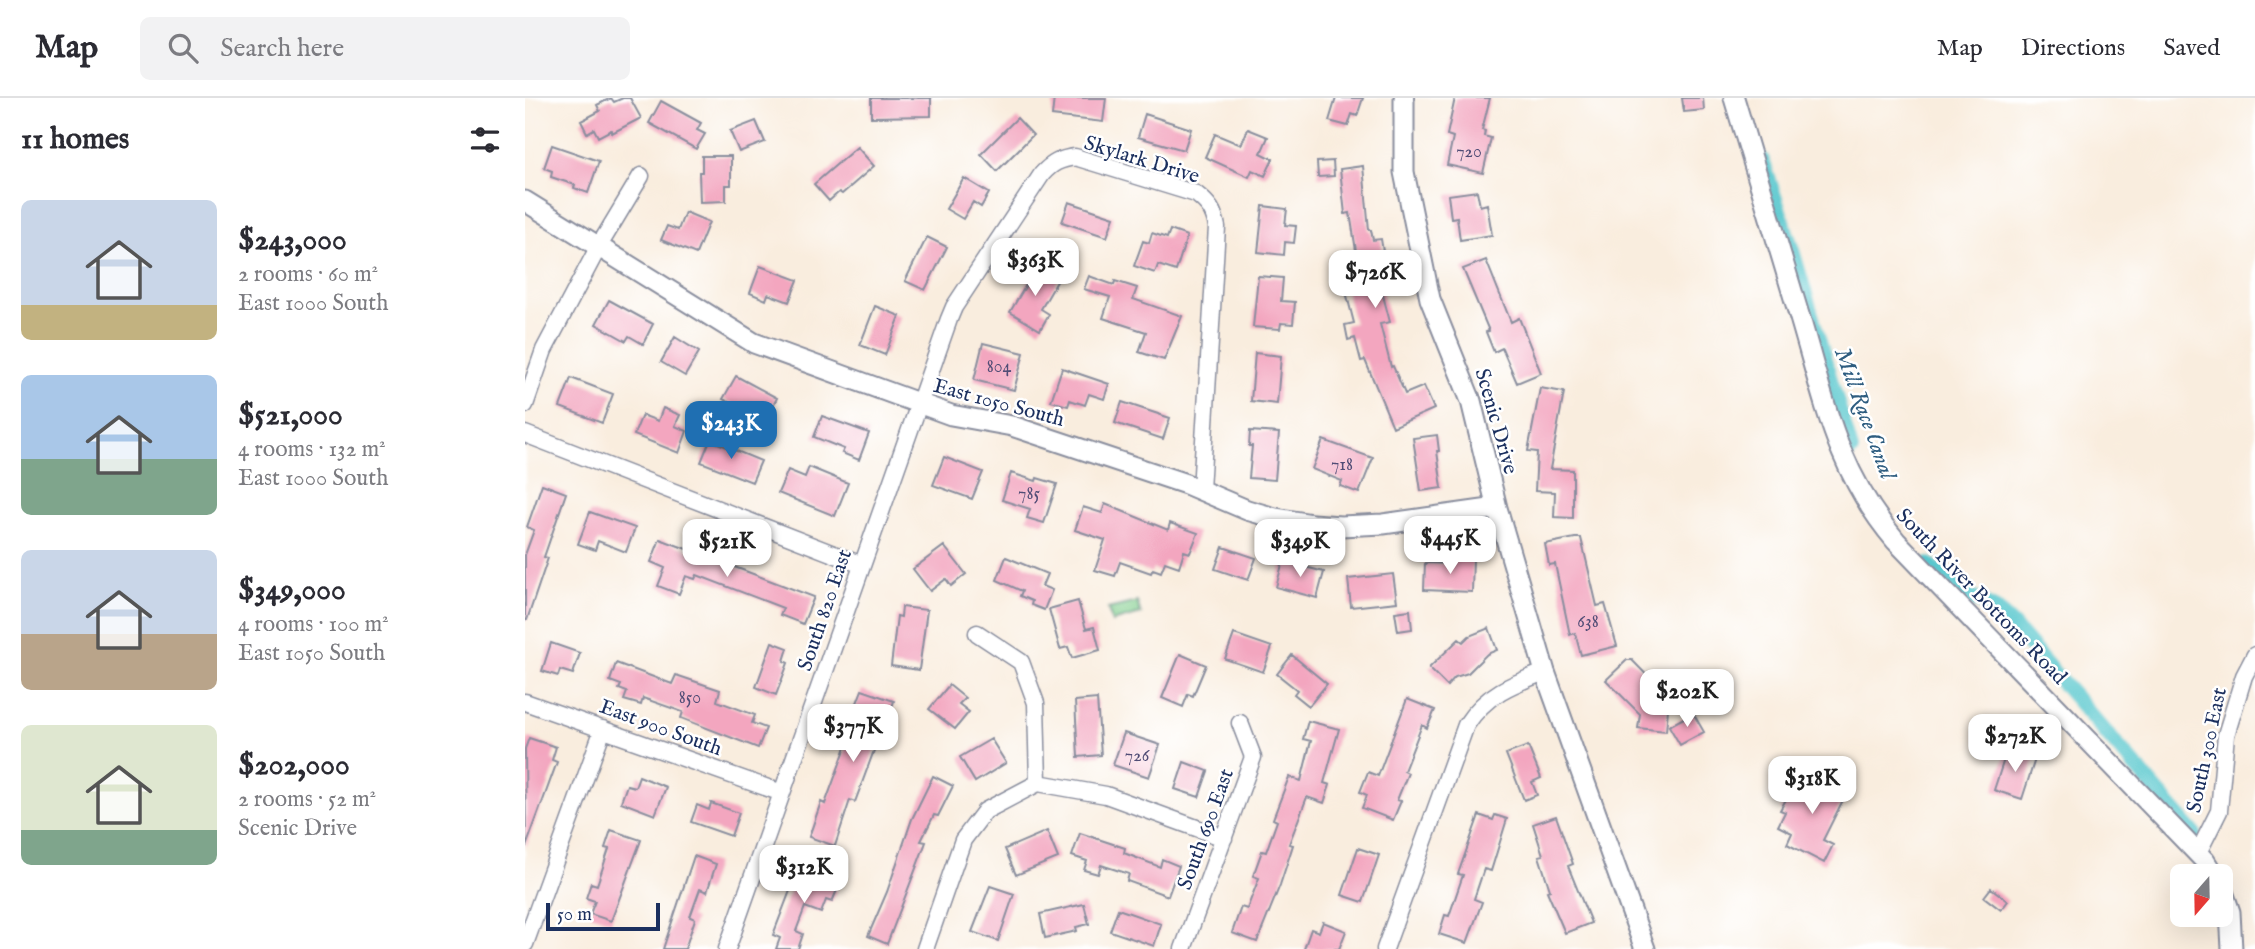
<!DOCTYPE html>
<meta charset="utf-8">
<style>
:root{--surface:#fff;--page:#f2f2f3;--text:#2b2b33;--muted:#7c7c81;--line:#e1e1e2;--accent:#1f6fb2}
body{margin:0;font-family:"IM FELL English",serif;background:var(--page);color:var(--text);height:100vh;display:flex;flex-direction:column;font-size:26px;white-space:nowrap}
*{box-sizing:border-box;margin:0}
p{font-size:23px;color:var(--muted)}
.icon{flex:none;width:38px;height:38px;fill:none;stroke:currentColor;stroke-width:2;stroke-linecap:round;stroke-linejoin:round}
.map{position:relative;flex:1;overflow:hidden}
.drawer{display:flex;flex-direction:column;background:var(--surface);width:525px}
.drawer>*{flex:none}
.needle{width:46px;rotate:200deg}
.tools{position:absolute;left:1645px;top:766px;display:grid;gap:14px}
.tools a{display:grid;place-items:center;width:63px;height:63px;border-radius:10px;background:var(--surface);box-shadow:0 7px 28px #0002;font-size:35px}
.scale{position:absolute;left:21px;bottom:18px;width:114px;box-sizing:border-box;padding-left:7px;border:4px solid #1b2f5e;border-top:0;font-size:19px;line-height:24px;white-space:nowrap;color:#1b2f5e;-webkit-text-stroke:5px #fff;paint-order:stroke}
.price{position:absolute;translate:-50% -60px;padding:0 16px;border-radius:14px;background:#fff;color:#222;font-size:23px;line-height:46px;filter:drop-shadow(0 2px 4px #0008)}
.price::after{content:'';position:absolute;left:50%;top:42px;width:21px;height:16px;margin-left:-10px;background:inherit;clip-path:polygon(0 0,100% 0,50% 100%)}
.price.selected{background:var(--accent);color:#fff}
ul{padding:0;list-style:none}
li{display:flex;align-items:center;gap:21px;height:175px;padding:0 21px}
li span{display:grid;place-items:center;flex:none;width:196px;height:140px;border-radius:10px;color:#555}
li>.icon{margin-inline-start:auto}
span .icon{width:84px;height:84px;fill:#fffc;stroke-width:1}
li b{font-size:30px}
h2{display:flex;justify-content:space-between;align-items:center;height:84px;padding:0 21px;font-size:30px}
header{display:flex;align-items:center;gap:42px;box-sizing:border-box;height:98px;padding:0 35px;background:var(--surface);border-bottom:2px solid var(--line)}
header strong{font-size:33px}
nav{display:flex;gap:38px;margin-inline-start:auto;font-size:24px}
.search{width:490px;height:63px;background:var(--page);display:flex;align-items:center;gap:18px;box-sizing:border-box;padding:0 24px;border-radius:10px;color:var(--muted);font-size:26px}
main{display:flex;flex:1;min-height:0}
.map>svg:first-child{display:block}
.green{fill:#83cf8e;stroke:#4f7f76;stroke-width:2}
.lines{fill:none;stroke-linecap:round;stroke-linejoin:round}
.canal{stroke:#59c7ce;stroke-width:16}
.building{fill:#f3a6bf}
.minor-casing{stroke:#8a8e9e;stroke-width:19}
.tertiary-casing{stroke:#8a8e9e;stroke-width:23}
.minor{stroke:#fff;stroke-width:16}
.tertiary{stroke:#fff;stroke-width:19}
.labels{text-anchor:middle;stroke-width:5;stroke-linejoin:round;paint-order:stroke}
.number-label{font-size:18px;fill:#514d76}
.street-label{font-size:21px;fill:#1b2f5e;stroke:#fff}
.water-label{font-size:23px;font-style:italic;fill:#2e5d80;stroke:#fff}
</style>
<header>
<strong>Map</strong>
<div class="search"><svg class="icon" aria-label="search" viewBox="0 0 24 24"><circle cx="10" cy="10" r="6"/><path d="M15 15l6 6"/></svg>Search here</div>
<nav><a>Map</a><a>Directions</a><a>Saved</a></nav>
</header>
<main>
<section class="drawer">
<h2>11 homes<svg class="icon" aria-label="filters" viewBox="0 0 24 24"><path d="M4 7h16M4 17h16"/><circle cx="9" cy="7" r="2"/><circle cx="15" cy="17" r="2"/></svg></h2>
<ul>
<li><span style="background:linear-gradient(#c9d6e8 75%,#c2b280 0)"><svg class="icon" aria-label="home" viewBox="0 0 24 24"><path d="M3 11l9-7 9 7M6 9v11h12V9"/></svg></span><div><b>$243,000</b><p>2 rooms · 60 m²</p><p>East 1000 South</p></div></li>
<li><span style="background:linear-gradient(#a9c7e8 60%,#7fa58c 0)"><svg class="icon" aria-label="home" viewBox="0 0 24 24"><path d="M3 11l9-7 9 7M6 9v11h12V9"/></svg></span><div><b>$521,000</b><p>4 rooms · 132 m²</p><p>East 1000 South</p></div></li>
<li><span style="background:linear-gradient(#c9d6e8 60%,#b9a48a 0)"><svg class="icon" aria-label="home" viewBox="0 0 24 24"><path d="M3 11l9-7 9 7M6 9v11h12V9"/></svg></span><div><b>$349,000</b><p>4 rooms · 100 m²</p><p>East 1050 South</p></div></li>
<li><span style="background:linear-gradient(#dfe7d0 75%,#7fa58c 0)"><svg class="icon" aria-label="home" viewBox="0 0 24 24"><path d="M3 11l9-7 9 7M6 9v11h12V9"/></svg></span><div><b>$202,000</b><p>2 rooms · 52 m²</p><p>Scenic Drive</p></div></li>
</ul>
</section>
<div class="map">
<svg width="1730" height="851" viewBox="0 0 1730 851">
<rect width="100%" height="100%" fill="#fff"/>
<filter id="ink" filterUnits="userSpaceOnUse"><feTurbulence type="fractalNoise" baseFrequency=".0143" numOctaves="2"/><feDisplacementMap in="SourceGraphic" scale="14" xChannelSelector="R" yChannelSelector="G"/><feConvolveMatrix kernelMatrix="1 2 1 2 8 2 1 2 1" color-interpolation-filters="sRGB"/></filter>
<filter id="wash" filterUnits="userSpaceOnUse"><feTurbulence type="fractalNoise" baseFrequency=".00686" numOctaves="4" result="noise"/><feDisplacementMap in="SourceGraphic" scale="28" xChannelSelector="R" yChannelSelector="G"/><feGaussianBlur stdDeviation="1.57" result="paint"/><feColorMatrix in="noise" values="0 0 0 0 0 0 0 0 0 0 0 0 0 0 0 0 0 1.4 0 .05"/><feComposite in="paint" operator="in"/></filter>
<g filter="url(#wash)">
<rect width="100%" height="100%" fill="#f9edde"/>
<path class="green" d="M612,504l4,12 -29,8 -4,-13z"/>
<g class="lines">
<path class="canal" d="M1237,62l29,87 60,203
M1404,467l39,31 28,14 16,15 182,209"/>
</g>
<g id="blocks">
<path class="building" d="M86,0l3,4 9,-4h7l11,20 -29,15 -1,-3 -13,7 -4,-8 -7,4 -6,-12 19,-10 -3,-6z
M346,0h60v18l-60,1z
M529,0h52l-3,24 -51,-6z
M811,0h27l-6,18 -5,-2 -4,12 -19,-5z
M930,0h35l-8,32 3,1 -1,5 7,2 -8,35 -36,-8 6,-28 -6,-2z
M1157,0h21l1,12 -20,2z
M136,3l40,22 -4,7 8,4 -9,15 -47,-26z
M620,16l46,15 -7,21 -46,-13z
M492,20l16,17 -36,36 -16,-17z
M231,23l9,21 -26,10 -9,-21z
M723,31l20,8 -7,16 12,6 -8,17 -13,-6 -3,7 -44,-20 10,-23 26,11z
M27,47l47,16 -11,32 -14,-5 1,-3 -24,-8 1,-6 -8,-3z
M332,49l17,19 -32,28 -3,-2 -10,9 -15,-17z
M177,58h29v29h-5v16l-26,1 -1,-30h3z
M808,63l1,15 -16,1 -1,-15z
M838,68l6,64h2l2,10 8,-1 4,25 -10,1 15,57 -10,2 11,43 2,-1 12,28 19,-8 10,23 -41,18 -28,-67 -4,1 -6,-23 -7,2 -3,-15 9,-2 -10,-39 26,2 2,-21 -14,-2 -8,-50 -5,1 -5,-45z
M439,80l25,15 -8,14 -8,-5 -10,17 -17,-10z
M952,93l3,15 7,-2 5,31 -32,5 -3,-23 -6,1 -3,-23z
M544,104l45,15 -7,20 -45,-15z
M738,108l24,3 -2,16 11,1 -2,17 -9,-1 -1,13 -26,-3z
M160,114l24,10 -13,32 -35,-14 6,-14 11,4z
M645,132l17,6 -11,35 -18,-6 -3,8 -21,-7 9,-25 6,2 3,-10 15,5z
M402,139l20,10 -22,43 -20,-9z
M961,162l25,62 8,-4 22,55 -24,10 -15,-35 -8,4 -8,-20 3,-1 -26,-62z
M513,167l21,13 -18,31 8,5 -9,16 -30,-18z
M235,168l38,14 -9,22 -21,-8 -2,6 -16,-7z
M564,178l25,9 1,-4 22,7 -4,11 49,17 -18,44 -25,-8 7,-20 -43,-14 7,-21 -26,-8z
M733,178l25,2 -2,23 14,1 -2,22 -12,-1 -1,6 -27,-2z
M84,202l44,24 -10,20 -14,-8 -3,5 -30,-17z
M350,208l25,10 -15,39 -25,-10z
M150,239l24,15 -14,24 -24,-14z
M458,245l41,10 -10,37 -40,-10z
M730,255l26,3 -4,48 -26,-3z
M537,270l47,16 -5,15 -15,-5 -4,11 -15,-5 -2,6 -17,-5z
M211,278l41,22 -12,23 -42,-22z
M46,280l42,16 -11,29 -42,-16z
M1015,290l24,4 -14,77 23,1v48l-19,-1 1,-25 -20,-1 2,-39 -9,-1z
M597,304l48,16 -7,21 -48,-16z
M138,310l17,7 -5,11 12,5 -8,22 -45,-18 8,-20 16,6z
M297,318l47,17 -10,27 -17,-7 2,-4 -30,-12z
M725,333l29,2 -4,47 -26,-2 3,-32h-3z
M912,337l2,16h-2l5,37 -21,3 -8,-53z
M185,342l51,21 -9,21 -51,-20z
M798,342l50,18 -14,35 -19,-7 2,-5 -30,-12z
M419,359l39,15 -11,27 -39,-14z
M284,369l39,16 -13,33 -57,-23 10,-23 17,7z
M486,375l25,8 1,-3 20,6 -13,39 -17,-5 3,-9 -28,-9z
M17,386l24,9 -22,64 4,1 -21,62h-2v-65l9,-25 -7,-3z
M580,406l63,26 2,-7 28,10 -8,20 -6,-2 -5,16 -14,-5 -4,10 -8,-3 -2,4 -31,-11 -5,14 -20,-6 10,-30 -30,-10 8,-23 19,6z
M65,414l45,16 -9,24 -28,-11 -3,9 -17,-6z
M1050,440h6l16,68 8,-2 12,42 -36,9 -6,-22 -5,2 -15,-71 -6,1 -4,-21z
M135,441l154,58 -11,27 -23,-9 3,-7 -86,-33 -2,4 -9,-3 -7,18 -21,-8 7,-18 -14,-6z
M419,448l22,28 -15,12 -5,-7 -16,12 -17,-22z
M698,449l33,11 -8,22 -33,-11z
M927,458l21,1 -1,35 -48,-2 1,-27 26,1z
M481,459l41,17 -5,12 10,4 -8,20 -13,-5 1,-4 -12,-5 2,-5 -25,-11z
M758,463l41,11 -7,26 -41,-11z
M868,476l4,28 -46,5 -3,-28z
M553,503l8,28 8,-2 6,23 -28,8 -4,-11 -8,2 -11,-40z
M377,509l25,3 -8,60 -28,-4 6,-50 4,1z
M885,512l2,19 -14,2 -3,-19z
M964,530l8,22 -10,4 -19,19 -13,4 -8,9 -18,-18 30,-29 4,3 6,-6z
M709,536l38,13 -9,25 -38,-13z
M247,544l16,6 -4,13 4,2 -12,32 -20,-8z
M26,545l29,10 -7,21 -13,-4 -2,6 -16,-5z
M655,556l26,11 -13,31 -5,-2 -5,13 -21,-9z
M767,557l35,29 -18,22 -15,-12 3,-4 -20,-16z
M1102,562h5l37,38 -3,33 -28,-3 2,-14 -34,-34z
M91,565l56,21 4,-9 44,15 -3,11 38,14 -3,8 14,5 -8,20 -77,-30 2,-6 -40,-14 -2,7 -17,-5 3,-8 -8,-3 2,-4 -11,-4z
M424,587l16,13 -6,6 10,8 -14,17 -26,-20z
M337,592l32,11 -5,15 4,1 -11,30 -6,-2 -21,57 -5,-2 -15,46 -26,-9 12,-35 4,2 25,-68 -5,-2z
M572,601l4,56 -23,2 -3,-56z
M882,601l28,11 -8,18 -5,-3 -18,46 4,2 -11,27 4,1 -8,19 -31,-12 5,-13 -7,-3 8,-20 10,4z
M1168,615l11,19 -24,13 -11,-19z
M783,623l31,8 -15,54 6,2 -6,18 -17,-6 -18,47 4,1 -13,40 -23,57 -25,-9 9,-26 6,2 12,-31 -6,-2 9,-25 4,1 11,-31 -4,-2 16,-42 12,4 10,-40 -8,-2z
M599,635l36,12 -11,32 -36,-12z
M4,640l27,9 -4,13 5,2 -31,85 -1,-98z
M466,641l15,24 -31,19 -15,-25z
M1003,648l13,32 -9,4 5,13 -13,5 -18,-46z
M1482,652l28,9 -13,40 -28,-9z
M659,664l24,9 -9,26 -24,-8z
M1283,674l39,20 -24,48 10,5 -9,18 -37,-19 5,-11 -14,-7 7,-14 -5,-2 8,-14 6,3z
M114,678l27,11 -11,28 -34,-13 6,-17 8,2z
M408,678l20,10 -15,30 -4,-1 -13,26 5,1 -39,102 -19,-8 19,-44 25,-73z
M186,705l28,10 -8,23 -40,-14 6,-17 12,5z
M954,717l14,5 2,-5 12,4 -16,52 -7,-2 -10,30 8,3 -15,41 -28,-9 6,-19 4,1 14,-41 -5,-1z
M1031,718l17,48 -5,2 23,57 -26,10 -18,-42 3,-1 -11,-34 4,-1 -10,-31z
M86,732l30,10 -30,81 -21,-7 5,-13 -9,-3 5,-15 6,2 12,-36 -4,-1z
M522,733l11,27 -42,17 -11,-26z
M555,735l45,15 -1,5 36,14 2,-8 17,7 -11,30 -41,-15 2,-7 -28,-9 -3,9 -14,-4 3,-9 -15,-5z
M833,750l21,7 -16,47 -21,-7z
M169,758l22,8 -9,28 -7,-3 -10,28 5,2 -10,30h-22z
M285,765l24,9 -5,15 8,3 -5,12 -6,-2 -5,13 -16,-6 -9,24 7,3 -5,15h-22l4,-11 -7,-3 20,-52 9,3z
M465,788l24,8 -16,47 -26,-9z
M1466,790l17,13 -7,9 -17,-13z
M559,806l5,20 -13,3 1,4 -32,7 -5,-24z
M593,811l43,15 -7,22 -44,-15z
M798,824l23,9 -7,18h-35l7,-20 8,3z"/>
</g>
</g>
<g filter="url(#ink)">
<use href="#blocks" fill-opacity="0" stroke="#8a8e9e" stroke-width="2"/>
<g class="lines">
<g class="minor-casing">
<path id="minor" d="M0,307l19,-55 55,-104 42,-70
M0,336l337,131
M452,535l44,29 15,41 2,80
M0,604l257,91
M513,685l68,12 118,43
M1673,755l21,-42 7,-76 18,-59 11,-21
M0,846l78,-215
M202,851l222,-630 5,-12 88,-133c10,-11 18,-15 33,-17l121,37c13,10 18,17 21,33l-16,263
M400,851l38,-109 22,-29 53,-28
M658,851l70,-192 -13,-34
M860,851l81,-224c20,-31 46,-41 79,-53"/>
</g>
<g class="tertiary-casing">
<path id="tertiary" d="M879,0v74l26,127 41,102 26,107 48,164 100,277
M1209,0c22,73 44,146 66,220 25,84 37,154 96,223l309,320 10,16
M0,103l229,142 197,72 61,11 174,58 61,26 28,8 37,6 29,2 42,-2 114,-16
M1696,788l9,26 2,37"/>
</g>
<use href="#minor" class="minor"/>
<use href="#tertiary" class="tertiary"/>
</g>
</g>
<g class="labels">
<g class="number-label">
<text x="944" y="59">720</text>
<text x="474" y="274">804</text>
<text x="817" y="372">718</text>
<text x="504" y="401">785</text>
<text x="1063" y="529">638</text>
<text x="165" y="605">850</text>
<text x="612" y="663">726</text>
</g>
<g class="street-label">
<text transform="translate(617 61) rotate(17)" y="7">Skylark Drive</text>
<text transform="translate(474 304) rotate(15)" y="7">East 1050 South</text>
<text transform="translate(972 323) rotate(74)" y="7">Scenic Drive</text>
<text transform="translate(1457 498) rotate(46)" y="7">South River Bottoms Road</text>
<text transform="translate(299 512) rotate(-71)" y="7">South 820 East</text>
<text transform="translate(136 629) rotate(20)" y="7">East 900 South</text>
<text transform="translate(1681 652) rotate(-78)" y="7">South 300 East</text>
<text transform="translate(680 731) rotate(-70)" y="7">South 690 East</text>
</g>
<g class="water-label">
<text transform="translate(1341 315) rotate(70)" y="8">Mill Race Canal</text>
</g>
</g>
</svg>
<div class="tools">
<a><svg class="needle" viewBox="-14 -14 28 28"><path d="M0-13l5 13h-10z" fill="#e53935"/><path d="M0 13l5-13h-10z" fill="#7c7c81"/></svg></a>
</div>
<div class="scale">50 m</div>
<b class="price" style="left:510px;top:200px">$363K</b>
<b class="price" style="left:850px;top:212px">$726K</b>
<b class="price selected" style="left:206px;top:363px">$243K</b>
<b class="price" style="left:925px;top:478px">$445K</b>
<b class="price" style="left:202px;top:481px">$521K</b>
<b class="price" style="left:775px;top:481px">$349K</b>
<b class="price" style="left:1162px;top:631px">$202K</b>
<b class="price" style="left:328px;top:666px">$377K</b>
<b class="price" style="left:1490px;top:676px">$272K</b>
<b class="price" style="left:1287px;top:718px">$318K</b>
<b class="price" style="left:279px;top:807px">$312K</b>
</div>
</main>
